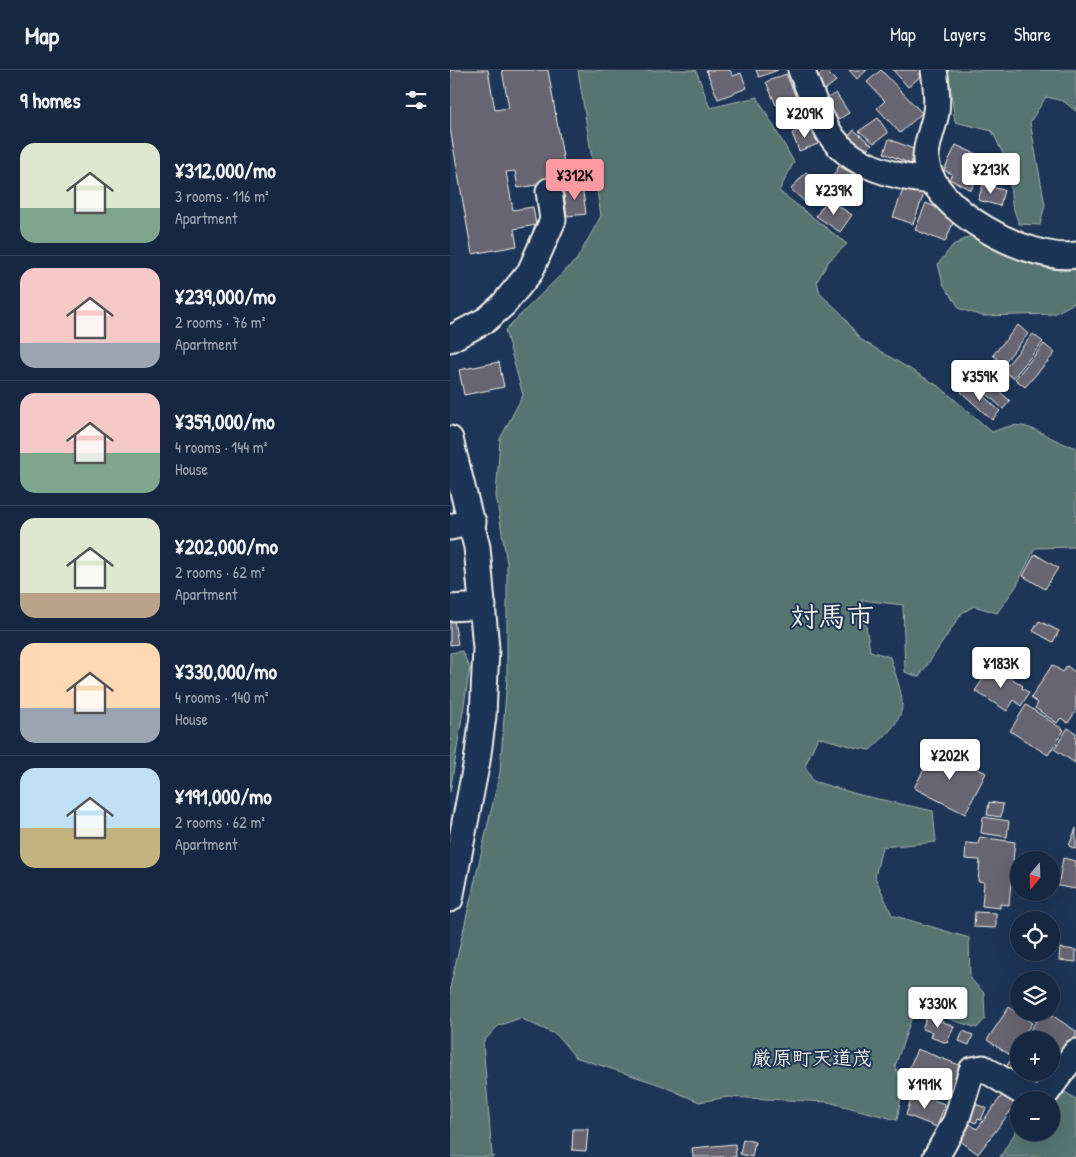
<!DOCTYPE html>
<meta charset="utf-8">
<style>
:root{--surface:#162841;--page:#23344c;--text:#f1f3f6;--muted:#9ea6b1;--line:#35445a;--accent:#ff9aa2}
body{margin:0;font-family:"Patrick Hand","Klee One",sans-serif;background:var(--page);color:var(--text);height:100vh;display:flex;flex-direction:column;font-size:19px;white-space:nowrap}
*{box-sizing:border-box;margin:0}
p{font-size:16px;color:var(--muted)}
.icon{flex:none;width:28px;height:28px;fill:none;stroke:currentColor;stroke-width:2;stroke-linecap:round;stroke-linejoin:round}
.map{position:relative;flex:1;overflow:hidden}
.panel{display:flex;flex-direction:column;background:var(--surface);width:450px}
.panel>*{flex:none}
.needle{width:32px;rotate:199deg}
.fabs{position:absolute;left:560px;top:781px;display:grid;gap:10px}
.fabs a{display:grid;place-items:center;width:50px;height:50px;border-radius:50%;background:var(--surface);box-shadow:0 5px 20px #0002,0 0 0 1px var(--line);font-size:25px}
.price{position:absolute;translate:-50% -42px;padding:0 11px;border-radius:5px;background:#fff;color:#222;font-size:16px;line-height:32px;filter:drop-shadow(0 1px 2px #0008)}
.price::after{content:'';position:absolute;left:50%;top:30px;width:15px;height:11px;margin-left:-8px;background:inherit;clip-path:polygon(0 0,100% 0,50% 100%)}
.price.selected{background:var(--accent);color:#111}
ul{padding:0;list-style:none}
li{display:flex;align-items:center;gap:15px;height:125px;padding:0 20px}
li+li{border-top:1px solid var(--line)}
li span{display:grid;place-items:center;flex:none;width:140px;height:100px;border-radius:15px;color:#555}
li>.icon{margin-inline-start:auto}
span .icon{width:60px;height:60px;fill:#fffc;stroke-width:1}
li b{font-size:21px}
h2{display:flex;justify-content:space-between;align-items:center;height:60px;padding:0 20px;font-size:21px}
header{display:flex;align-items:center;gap:30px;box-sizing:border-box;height:70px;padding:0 25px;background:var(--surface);border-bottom:1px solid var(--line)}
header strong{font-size:24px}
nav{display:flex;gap:28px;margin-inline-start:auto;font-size:18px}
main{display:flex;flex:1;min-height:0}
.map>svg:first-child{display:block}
.green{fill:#577471;stroke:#a6b2ac}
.building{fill:#686572;stroke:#f4f1e8}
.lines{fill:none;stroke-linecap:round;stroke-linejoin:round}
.minor-casing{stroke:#f4f1e8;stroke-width:29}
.minor{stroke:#1d3557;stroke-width:25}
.labels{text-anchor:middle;stroke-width:4;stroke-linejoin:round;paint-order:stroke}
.quarter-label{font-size:20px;font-weight:bold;fill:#f4f1e8;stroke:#1d3557}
.town-label{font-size:28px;font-weight:bold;fill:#f4f1e8;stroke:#1d3557}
</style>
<header>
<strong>Map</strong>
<nav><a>Map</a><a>Layers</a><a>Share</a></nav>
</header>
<main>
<section class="panel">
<h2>9 homes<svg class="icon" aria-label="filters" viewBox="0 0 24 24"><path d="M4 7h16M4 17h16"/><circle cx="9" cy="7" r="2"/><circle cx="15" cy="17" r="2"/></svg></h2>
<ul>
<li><span style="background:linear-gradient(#dfe7d0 65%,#7fa58c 0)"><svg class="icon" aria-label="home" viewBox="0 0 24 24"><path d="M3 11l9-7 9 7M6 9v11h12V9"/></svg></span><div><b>¥312,000/mo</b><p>3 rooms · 116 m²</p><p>Apartment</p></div></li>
<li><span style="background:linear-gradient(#f6c9c9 75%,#9aa5b1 0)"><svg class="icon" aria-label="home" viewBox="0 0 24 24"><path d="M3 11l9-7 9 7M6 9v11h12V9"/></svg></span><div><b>¥239,000/mo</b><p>2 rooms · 76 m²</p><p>Apartment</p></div></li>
<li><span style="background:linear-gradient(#f6c9c9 60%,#7fa58c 0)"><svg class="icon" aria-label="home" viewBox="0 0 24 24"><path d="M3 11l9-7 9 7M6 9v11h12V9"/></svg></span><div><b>¥359,000/mo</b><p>4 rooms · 144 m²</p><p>House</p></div></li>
<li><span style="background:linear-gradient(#dfe7d0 75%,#b9a48a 0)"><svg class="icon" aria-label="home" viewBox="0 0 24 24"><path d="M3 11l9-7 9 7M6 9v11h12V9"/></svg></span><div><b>¥202,000/mo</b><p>2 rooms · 62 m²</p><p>Apartment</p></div></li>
<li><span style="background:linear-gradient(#ffd9b3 65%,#9aa5b1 0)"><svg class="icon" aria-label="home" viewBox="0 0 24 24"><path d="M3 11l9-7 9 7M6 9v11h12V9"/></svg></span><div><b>¥330,000/mo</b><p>4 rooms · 140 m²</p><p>House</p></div></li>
<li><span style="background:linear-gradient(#bfe0f5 60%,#c2b280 0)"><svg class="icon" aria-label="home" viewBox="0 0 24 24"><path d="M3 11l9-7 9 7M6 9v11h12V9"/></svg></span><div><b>¥191,000/mo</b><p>2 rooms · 62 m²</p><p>Apartment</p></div></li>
</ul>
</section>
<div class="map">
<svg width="626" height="1087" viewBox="0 0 626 1087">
<rect width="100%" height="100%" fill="#1d3557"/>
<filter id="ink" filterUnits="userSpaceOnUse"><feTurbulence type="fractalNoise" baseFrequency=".02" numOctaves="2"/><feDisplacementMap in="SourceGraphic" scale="10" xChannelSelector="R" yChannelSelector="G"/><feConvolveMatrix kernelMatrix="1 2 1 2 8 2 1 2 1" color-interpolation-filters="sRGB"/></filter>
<g filter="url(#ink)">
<path class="green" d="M128,0h118l14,38 47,-11 37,65 -15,29 68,53 -18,17 -12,20 3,13 20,18 20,27 80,48 52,45c6,-2 13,-5 19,-6 21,-4 44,18 65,21v100l-41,1 -18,37 -20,28 -23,-7 -12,7 -43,64 -14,-5 -2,-67 -41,-5 8,51 20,6c16,51 22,55 -20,93l-17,-3 -35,-10 -13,29 8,15 47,14 73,16 3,31 -54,5 -7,30 17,38 77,23 1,40 14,15 1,26 -8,9 -62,-20 -20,58 8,20 -6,34 -69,-18 -100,-5 -29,5 -41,-18 -83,-27 -18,-22 -37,-17 -22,8 -15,16 9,113 2,2h-44v-169l50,-216 7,-94v-115l-11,-67 4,-57 23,-44 -18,-65 72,-71 24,-43z
M498,0h128v41l-13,-10 -17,-4 -16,25 15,83 -5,20 -21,-1 -7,-20 -4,-40 -16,-33 -37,-9z
M521,166c26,11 78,41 105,33v33l-22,12 -71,2 -23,-7 -17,-25 -5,-20 15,-19z
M12,581l8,17 -20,124v-139z
M615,1022l11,7v58h-76l19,-31v6h32v-22z"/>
<path class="building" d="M0,0h38l7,40 14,-2 -7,-38h46l19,110 -49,8 -3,-17 -9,1 7,38 20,-3 3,18 -22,4 3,17 -45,8 -22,-126z
M256,0h24l3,6 8,-3 6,15 -29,11z
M306,0h22l-19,7z
M375,0l11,11 -14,11 -9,-12z
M399,0h18l-10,9z
M431,0l41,43 -22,20 -23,-25 8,-7 -18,-19z
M443,0h23l5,6 -13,11z
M336,4l10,23 -20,8 -10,-23z
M386,23l13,20 -17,10 -13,-20z
M354,32l6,18 -24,9 -7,-18z
M428,48l10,15 -14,10 -15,-12z
M360,56l8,18 -19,7 -7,-18z
M404,60l18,15 -11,11 -17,-15z
M439,69l27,11 -5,14 -27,-11z
M506,75l20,9 -3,6 10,5 -12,25 -22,-11 3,-5 -8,-4z
M389,96l20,11 -10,18 -20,-11z
M356,102l17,16 -15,17 -17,-16z
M132,115l4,29 -19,2 -4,-28z
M533,115l21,5 -4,16 -22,-6z
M454,117l20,7 -11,30 -20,-7z
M378,129l24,16 -12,17 -24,-16z
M476,133l30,13 -11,26 -30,-12z
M568,255l10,9 -25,30 -10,-9z
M583,264l10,8 -30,36 -10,-8z
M594,274l11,9 -30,34 -10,-8z
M49,292l5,25 -40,8 -5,-25z
M529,302l31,29 -7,8 -31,-29z
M519,313l31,28 -8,9 -31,-28z
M585,484l23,14 -13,21 -22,-13z
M3,545l5,29 -8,1v-29z
M589,551l20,10 -6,11 -20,-11z
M542,595l31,21 -1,2 7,5 -8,13 -7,-6 -7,11 -32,-20z
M602,595l11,7 4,-6 9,7v38l-8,12 -7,-5 -4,5 -22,-15 3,-5 -7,-5z
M576,635l38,25 -16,25 -38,-24z
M618,658l8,5 -1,30 -21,-14z
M486,677l50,26 -21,41 -51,-26z
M539,732l14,2 -2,13 -14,-2z
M533,747l26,4 -2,16 -26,-4z
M626,758v21l-7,-3z
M530,767l35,5 -2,18 5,1 -1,11 -5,-1 -3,34 -9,-1v4l-18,-2 2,-24 -6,-1 2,-21 -15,-1 1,-16 12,1z
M613,788l13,3v28l-18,-3z
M525,842l21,1v15l-22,-1z
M610,878l16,2v12l-17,-2z
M559,937l23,16 -22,32 -23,-15z
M592,942h5l29,19v11l-16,25 -9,-5v-22h-27z
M477,946l27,10 -7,17 -17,-6 2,-5 -10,-3z
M513,961l10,4 -4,10 -10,-4z
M569,977v25h32l-10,25 -39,-24z
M467,979l45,17 -10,25 -45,-17z
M556,1020l13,10 -41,54 -19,-14 11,-16 7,5z
M463,1023l32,11 -8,23 -31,-12z
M520,1032l16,6 -5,12 -3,-1 -2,4 -12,-5z
M123,1059h15l-2,22 -14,-1z
M293,1069l12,3 -3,15 -12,-3z
M285,1074l1,13h-43l-1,-9z"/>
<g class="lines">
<g class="minor-casing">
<path id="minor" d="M351,0c9,21 17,45 29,64 20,32 67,44 103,47
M484,0c2,13 4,28 2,42 -2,15 -11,32 -10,48 5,50 105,103 150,95
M0,269l36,-19 17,-15 27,-33 23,-52 -4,-29
M0,369l27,108 9,101 -3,68 -6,45 -27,138
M0,457l23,-5
M0,538l33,-2
M591,1030l35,-48
M486,1087l20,-36 16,-51 11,-2 52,32"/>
</g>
<use href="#minor" class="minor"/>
</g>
</g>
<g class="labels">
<g class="quarter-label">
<text x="362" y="995">厳原町天道茂</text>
</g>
<g class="town-label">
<text x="382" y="556">対馬市</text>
</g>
</g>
</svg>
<div class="fabs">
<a><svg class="needle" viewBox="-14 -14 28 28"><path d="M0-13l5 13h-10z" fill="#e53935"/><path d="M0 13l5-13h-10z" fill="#9ea6b1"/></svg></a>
<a><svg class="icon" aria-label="locate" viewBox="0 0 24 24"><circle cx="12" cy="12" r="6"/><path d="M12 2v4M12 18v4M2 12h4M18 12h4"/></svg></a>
<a><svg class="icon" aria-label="layers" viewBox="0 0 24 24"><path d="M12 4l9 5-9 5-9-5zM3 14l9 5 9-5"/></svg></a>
<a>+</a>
<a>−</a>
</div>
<b class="price" style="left:355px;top:69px">¥209K</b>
<b class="price" style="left:541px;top:125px">¥213K</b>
<b class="price selected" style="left:125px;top:131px">¥312K</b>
<b class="price" style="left:384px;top:146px">¥239K</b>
<b class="price" style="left:530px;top:332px">¥359K</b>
<b class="price" style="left:551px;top:619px">¥183K</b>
<b class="price" style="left:500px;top:711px">¥202K</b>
<b class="price" style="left:488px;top:959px">¥330K</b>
<b class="price" style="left:475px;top:1040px">¥191K</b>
</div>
</main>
